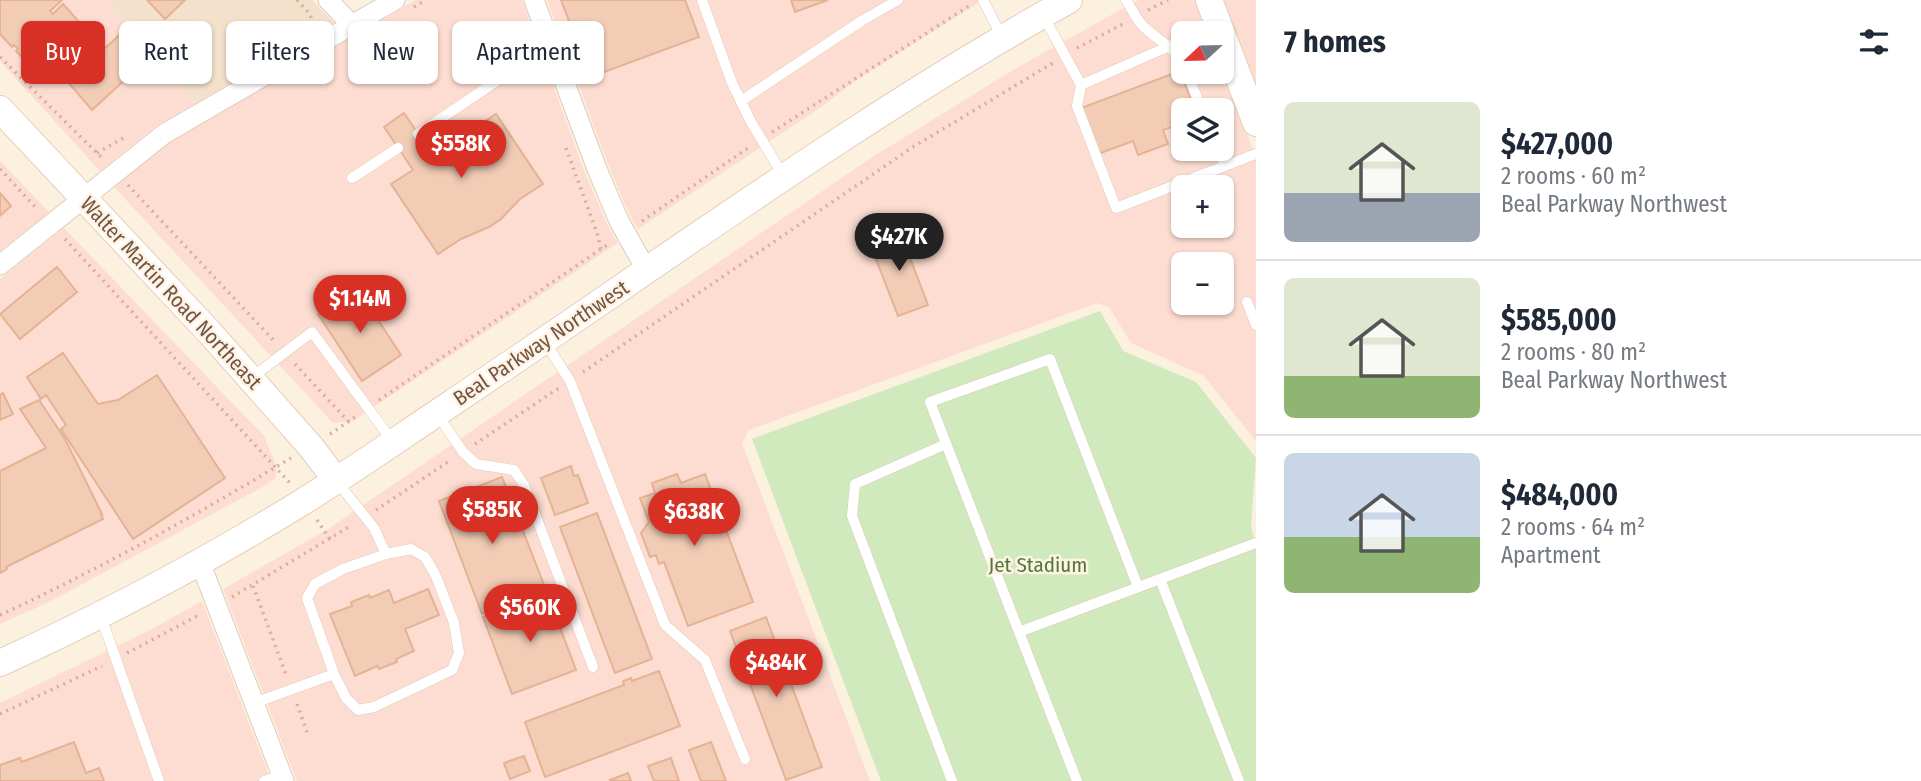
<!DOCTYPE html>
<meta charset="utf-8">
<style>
:root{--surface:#fff;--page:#f6f6f7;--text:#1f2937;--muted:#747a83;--line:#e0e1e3;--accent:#d93025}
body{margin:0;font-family:"Fira Sans Condensed",sans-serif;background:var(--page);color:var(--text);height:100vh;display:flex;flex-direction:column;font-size:26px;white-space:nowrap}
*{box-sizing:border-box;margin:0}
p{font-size:23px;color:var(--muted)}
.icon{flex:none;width:38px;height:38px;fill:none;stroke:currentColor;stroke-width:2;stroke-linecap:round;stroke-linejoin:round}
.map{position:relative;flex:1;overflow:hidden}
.details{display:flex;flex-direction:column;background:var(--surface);width:665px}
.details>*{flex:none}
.guide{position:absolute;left:21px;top:21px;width:665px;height:63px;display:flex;gap:14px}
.needle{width:46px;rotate:248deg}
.buttons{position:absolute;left:1171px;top:21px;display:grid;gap:14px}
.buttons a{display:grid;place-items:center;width:63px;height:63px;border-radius:10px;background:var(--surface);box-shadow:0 2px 5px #0004;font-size:35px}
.price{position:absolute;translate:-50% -60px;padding:0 16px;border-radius:24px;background:var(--accent);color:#fff;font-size:23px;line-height:46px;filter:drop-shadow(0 2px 4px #0008)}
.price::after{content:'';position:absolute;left:50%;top:42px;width:21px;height:16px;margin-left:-10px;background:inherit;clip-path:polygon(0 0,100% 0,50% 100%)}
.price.selected{background:#222;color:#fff}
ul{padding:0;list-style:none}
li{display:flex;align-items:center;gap:21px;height:175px;padding:0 28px}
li+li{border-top:2px solid var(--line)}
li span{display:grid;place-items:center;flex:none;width:196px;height:140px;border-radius:10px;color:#555}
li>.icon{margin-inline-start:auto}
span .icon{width:84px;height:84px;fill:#fffc;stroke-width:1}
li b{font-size:30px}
h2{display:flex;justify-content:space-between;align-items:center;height:84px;padding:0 28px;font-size:30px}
.tag{padding:0 24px;border-radius:10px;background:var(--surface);box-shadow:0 2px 5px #0004;font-size:24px;line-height:63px}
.tag.selected{background:var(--accent);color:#fff}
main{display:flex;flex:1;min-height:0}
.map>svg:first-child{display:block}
.residential{fill:#f4e1cc}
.commercial{fill:#fdddd1;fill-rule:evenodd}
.green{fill:#d0e9bd}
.building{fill:#f2ccb5;stroke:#e5b295;stroke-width:2}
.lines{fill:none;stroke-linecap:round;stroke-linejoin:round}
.lane-casing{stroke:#e0cbba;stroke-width:11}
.street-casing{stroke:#e0cbba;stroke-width:21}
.secondary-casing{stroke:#e7ceba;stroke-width:28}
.path{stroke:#d6af99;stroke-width:3.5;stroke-dasharray:2 5;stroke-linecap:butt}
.lane{stroke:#fff;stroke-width:10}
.street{stroke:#fff;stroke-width:19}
.secondary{stroke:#fff;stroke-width:26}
.labels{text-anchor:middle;stroke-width:5;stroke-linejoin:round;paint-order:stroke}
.street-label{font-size:21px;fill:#725546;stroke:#fff4e4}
.park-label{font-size:21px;fill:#51783e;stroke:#fff4e4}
</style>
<main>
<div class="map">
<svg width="1256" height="781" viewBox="0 0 1256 781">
<rect width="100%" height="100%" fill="#fcf0de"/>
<path class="residential" d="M105,0h207l22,23 -138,80z"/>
<path class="commercial" d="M0,0h105l91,103 -40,23 -56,45 -100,-110z
M415,0h107l63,173 23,53 10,17 -265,178 -20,2 -219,-236 56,-45 178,-103 2,1z
M547,0h436l-125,79 -35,27 -185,123 -8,-13 -22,-52z
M1138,0h58l13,33h-26v39h39v-6l34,92v283l-52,-65 -73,-33 -22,-36 -12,-4 -348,127 -7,13 128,338h-573l-74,-192 105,-60 543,-371 142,-88zM1183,110h39v39h-39zM1183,187h39v39h-39zM1183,264h39v39h-39z
M1222,0h34v89z
M0,161l49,51 -49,39z
M64,228l200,208 13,32 -2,11 -16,10 -208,112 -51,23v-345z
M202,601l69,180h-271v-78l150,-73z"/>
<path class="green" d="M1100,311l23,40 73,31 60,76 -5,69 5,17v237h-375l-129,-342z"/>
<path class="building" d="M0,0h62l-12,11 3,3 10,-10 17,19 -10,10 14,15 -36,33 -11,-12 -2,2 -19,-20 2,-2 -4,-4 -2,2 -12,-13z
M147,0h38l-20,19z
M561,0h124l14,37 -111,41 -21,-56 2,-1z
M791,0h37l-33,12z
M127,28l25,27 -60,55 -24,-28z
M1180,71l15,39h-12v13l-20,7 5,14 -30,11 -5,-14 -35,13 -17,-46z
M404,113l29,43 63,-42 47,70 -23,15 -19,20 -12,8 -28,12 -23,15 -47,-70 22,-14 -29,-43z
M0,193l11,13 -11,10z
M899,229l29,76 -30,11 -29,-75z
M57,267l20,25 -57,47 -20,-25z
M357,288l44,67 -39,26 -44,-67z
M63,353l35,51 20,-4 39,-25 68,103 -92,61 -72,-110 5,-4 -20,-30 -5,4 -14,-22z
M3,393l10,21 -13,6v-25z
M39,400l26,39 37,75h-1l2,5 -97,48 1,2 -7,4v-102l46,-23 -26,-39z
M571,466l3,10 4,-1 10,28 -33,12 -14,-37z
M677,474l4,9 24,-9 48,128 -65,24 -24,-64 -5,2 -3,-9 -6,2 -9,-24 8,-11 -9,-24 15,-5 -3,-10z
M502,477l44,113 -64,24 -43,-113z
M597,513l55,146 -37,14 -55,-146z
M428,589l11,26 -34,14 9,22 -18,8 1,3 -18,7 -2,-3 -22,10 -25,-62 22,-8 -1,-4 18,-7 1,3 19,-8 5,13z
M547,593l29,77 -64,24 -29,-77z
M766,617l56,150 -36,13 -56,-149z
M659,671l21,55 -135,51 -20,-55 99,-37 -1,-4 8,-3 1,3z
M74,742l12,31 13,-5 5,13h-104v-16l20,-7 2,4z
M711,742l15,39h-25l-12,-31z
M524,756l6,15 -20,8 -6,-16z
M671,758l8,23h-25l-6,-15z
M628,773l3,8h-20l-1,-1z"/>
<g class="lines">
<g class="lane-casing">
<path id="lane" d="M702,0l30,83 19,39 33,55
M983,0l19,37
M1126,0c6,9 11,21 19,28 13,12 30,20 38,35
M1044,17l37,68 102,-45
M1199,33l19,-8
M1187,72l15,38
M1081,85l-4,21 39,102 140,-54
M741,101l122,-81 35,-20
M418,134l92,-62
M1218,149l7,17
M352,178l46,-30
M1247,302l9,23
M545,342l25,39 95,244 40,35 40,99
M251,378l61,-46 81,110
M437,414l26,38 13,12 38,6 10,15 69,182
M946,444l-91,40 -3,32 100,265
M1160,579l79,202
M1138,587l-88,-228 -120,43 89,230 237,-89
M101,617l58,164
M1019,632l58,149
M334,674l12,24 12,12 16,-3 78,-37 7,-17 -5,-30 -18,-47 -11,-19 -14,-8 -25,5
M254,703l80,-29 -27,-76 8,-14 28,-15 43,-15 -12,-26 -36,-45
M264,781l18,-6"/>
</g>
<g class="street-casing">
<path id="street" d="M328,0l24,25
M534,0l63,169 22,52 28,50
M0,265l164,-131 231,-134
M200,562l84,219"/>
</g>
<g class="secondary-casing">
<path id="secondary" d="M1209,0l47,123
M0,109l210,224 101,114 25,33
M0,663c101,-46 201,-99 296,-157 52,-32 102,-67 153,-101 205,-137 404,-284 620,-405"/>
</g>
<path class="path" d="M297,0l12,13 5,11
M414,7l12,-7
M1148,10l20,-10
M1077,48l46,-24
M0,57l103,102
M772,132l197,-126
M566,148l31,85 4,16
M97,153l28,-16
M0,169l38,41
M128,185l148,158
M642,221l106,-73
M65,239l225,244
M295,364l54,58
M583,372l330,-225 140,-84
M379,400l231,-157
M330,434l25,-17
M475,444l84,-56
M376,510l75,-50
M317,520l13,19
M253,586l34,91
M232,597l120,-72
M0,615c100,-46 196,-100 291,-157
M127,653l74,-39
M297,704l11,31
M0,714l102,-48"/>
<use href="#lane" class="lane"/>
<use href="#street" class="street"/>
<use href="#secondary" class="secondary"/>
</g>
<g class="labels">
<g class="street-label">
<text transform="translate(171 293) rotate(47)" y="7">Walter Martin Road Northeast</text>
<text transform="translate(541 343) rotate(-34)" y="7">Beal Parkway Northwest</text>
</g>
<g class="park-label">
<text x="1038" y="572">Jet Stadium</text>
</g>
</g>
</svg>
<div class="buttons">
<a><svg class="needle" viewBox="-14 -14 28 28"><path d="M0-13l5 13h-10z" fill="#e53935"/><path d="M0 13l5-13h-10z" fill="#747a83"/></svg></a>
<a><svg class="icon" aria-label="layers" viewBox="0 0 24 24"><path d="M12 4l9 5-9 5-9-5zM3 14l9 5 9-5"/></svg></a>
<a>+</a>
<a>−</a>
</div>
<b class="price" style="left:461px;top:180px">$558K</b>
<b class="price selected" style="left:899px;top:273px">$427K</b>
<b class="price" style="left:360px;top:335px">$1.14M</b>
<b class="price" style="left:492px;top:546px">$585K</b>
<b class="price" style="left:694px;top:548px">$638K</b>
<b class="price" style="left:530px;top:644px">$560K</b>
<b class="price" style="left:776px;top:699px">$484K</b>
<div class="guide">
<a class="tag selected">Buy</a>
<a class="tag">Rent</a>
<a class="tag">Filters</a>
<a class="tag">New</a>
<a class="tag">Apartment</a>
</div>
</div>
<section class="details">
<h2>7 homes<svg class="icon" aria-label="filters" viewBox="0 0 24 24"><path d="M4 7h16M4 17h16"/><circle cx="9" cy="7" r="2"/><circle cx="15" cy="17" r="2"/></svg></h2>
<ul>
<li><span style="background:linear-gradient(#dfe7d0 65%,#9aa5b1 0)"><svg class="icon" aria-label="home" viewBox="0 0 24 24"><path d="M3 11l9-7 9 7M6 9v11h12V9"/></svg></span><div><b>$427,000</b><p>2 rooms · 60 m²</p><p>Beal Parkway Northwest</p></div></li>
<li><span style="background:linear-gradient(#dfe7d0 70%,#8fb573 0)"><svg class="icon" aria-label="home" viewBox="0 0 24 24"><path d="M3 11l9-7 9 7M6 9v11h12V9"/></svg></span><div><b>$585,000</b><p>2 rooms · 80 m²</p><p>Beal Parkway Northwest</p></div></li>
<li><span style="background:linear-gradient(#c9d6e8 60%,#8fb573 0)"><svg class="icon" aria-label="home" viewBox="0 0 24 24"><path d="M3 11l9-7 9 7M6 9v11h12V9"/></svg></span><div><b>$484,000</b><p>2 rooms · 64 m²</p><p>Apartment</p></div></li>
</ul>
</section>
</main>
